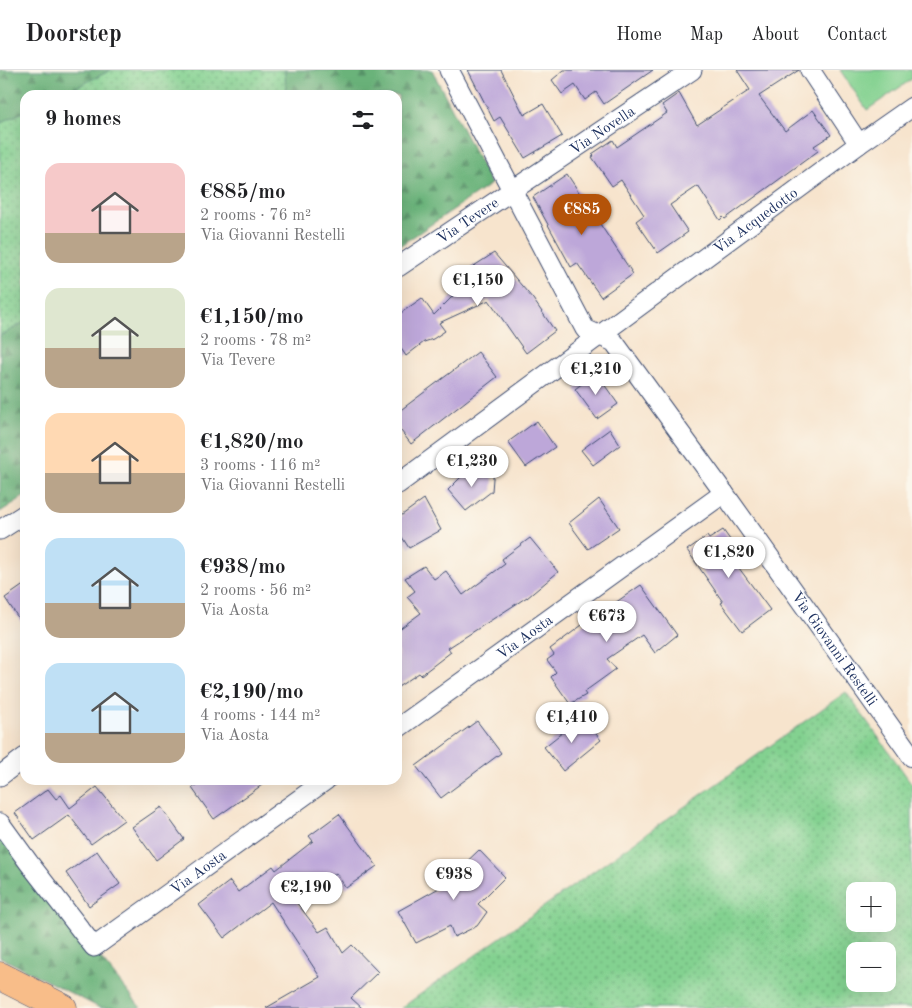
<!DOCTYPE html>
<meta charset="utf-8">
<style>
:root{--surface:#fff;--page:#f2f2f2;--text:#202124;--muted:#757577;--line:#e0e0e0;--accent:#b45309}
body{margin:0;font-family:"Old Standard TT",serif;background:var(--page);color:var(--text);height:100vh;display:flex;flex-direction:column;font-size:19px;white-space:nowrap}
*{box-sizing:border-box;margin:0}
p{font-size:16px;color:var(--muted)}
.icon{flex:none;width:28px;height:28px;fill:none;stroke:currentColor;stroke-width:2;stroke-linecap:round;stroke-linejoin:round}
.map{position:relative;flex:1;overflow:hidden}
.panel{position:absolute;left:20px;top:20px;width:382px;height:695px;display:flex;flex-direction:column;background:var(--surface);border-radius:15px;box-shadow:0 5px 20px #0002}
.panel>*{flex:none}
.fabs{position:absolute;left:846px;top:812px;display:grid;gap:10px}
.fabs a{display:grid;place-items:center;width:50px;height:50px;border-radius:10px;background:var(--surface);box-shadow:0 5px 20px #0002;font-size:25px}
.price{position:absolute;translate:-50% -42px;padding:0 11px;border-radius:18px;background:#fff;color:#222;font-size:16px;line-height:32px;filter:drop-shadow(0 1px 2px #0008)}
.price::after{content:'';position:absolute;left:50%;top:30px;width:15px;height:11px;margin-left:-8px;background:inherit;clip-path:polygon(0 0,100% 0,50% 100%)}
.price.selected{background:var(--accent);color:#fff}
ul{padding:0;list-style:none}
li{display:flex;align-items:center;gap:15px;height:125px;padding:0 25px}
li span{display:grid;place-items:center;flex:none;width:140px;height:100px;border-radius:15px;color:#555}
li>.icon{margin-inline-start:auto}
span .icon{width:60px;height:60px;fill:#fffc;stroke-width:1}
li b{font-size:21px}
h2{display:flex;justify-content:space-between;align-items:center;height:60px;padding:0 25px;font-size:21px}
header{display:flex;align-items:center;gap:30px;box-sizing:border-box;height:70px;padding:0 25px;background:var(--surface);border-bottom:1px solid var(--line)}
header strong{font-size:24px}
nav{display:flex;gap:28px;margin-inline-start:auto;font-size:18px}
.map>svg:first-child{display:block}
.grass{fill:url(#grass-dots);stroke:#4f8077;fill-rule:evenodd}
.forest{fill:url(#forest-firs);stroke:#42716c}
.green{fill:#83d190;stroke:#4f8077}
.building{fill:#bda7d9}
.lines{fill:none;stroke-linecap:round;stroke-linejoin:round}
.minor-casing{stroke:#3c4a6f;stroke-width:21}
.primary-casing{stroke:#3c4a6f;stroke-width:29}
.minor{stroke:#fff;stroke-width:19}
.primary{stroke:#f8bd89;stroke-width:28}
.labels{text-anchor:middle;stroke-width:4;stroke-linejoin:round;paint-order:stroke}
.street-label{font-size:15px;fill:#1b2f5e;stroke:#fbf7ec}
</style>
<header>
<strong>Doorstep</strong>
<nav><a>Home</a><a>Map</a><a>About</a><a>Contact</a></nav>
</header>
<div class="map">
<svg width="912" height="938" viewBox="0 0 912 938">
<defs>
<pattern id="grass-dots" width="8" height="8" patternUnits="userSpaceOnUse" patternTransform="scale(1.25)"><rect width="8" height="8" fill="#83d190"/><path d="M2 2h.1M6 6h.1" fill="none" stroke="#6aaa79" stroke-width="1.8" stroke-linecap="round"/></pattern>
<pattern id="forest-firs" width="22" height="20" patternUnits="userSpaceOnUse" patternTransform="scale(1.25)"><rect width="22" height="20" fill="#6ab37a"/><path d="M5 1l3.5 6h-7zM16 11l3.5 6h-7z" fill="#569267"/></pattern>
</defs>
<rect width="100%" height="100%" fill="#fbf7ec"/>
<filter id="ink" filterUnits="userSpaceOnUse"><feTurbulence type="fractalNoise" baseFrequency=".02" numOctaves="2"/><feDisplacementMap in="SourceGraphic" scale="10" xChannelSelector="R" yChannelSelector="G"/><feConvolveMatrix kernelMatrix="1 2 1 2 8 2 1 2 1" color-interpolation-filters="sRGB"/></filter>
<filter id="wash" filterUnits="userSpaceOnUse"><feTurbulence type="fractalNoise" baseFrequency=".0096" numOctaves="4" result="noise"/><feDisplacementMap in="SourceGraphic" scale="20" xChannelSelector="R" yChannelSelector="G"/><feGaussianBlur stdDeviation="1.12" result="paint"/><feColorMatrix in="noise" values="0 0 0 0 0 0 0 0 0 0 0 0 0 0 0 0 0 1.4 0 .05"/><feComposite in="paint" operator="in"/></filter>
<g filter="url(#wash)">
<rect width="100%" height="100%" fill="#f7e4cd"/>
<path class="grass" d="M111,0h174l1,25h-226z
M25,41v211l-25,14v-213z
M846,622l66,92v224h-511zM888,821v33h-33v-33zM888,881v33h-33v-33z"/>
<path class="forest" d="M0,0h111l-51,25h-35v16l-25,12z
M285,0h147l59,114 -93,63v-152h-112z
M25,252v174l-25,16v-176z
M0,764l141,174h-41l-100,-51z"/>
<path class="green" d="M840,0h72v9l-45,31z"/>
<g id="blocks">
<path class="building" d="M468,0h33l23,45 19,-11 19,32 -37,22 -25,-41 -6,4z
M564,0h89l-49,34 -8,-12 -11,8 -10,-15 -13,9 -10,-14z
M737,0h62l-40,26 26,35 28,-21 18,25 -17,11 4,5 -93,68 -2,-2 -3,3 -22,-34 -28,19 18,27 -30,21 -22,-32 8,-6 -23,-35 -9,6 -20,-29 2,-1 -2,-2 21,-14 4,7 50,-34 -5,-8 17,-12 18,32 53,-35z
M567,104l66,100 -32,23 -24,-34 -6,4 -38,-70z
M494,183l39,46 22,32 -29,22 -37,-53 -50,23 6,8 -12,8 -9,3 -18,14 -8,-12v-29l24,-17 12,17 25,-25 -13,-14 17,-3z
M478,282l19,25 -86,67 -13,-17v-15z
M596,303l22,31 -21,15 -22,-30z
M537,351l18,26 -29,20 -18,-25z
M610,359l10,16 -27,20 -12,-15z
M472,396l9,10 13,-10 -2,25 -26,20 -18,-21z
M424,429l17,31 -32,18 -11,-17v-13z
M599,429l20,29 -31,21 -19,-26z
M723,460l18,25 -8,5 37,50 -28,21 -21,-28 2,-1 -36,-52 20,-14 2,3z
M530,468l28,34 -31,26v-1l-79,51 3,4 -30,23 -2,-2 -21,14v-57l23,-17 -14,-16 8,-6 -10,-13 19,-12 10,13 12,-8 17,24 42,-31 -3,-5z
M25,514v44l-20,-30z
M641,515l36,50 -22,18 -13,-18 -35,24 9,10 -32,23 2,3 -16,9 -19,-27 5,-5 -9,-12 7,-5 -4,-6 36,-27 4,3 24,-17 -2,-3z
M582,647l19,23 -38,31 -19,-24z
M477,651l24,32 -60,45 -25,-32z
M203,710h66l-55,39 -22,-31z
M97,717l27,33 -33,24 -22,-29 -35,25 -19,-27 33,-24 8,10 5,-4 9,13z
M161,737l23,32 -28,21 -24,-33z
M339,744l38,52 -31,22 -10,-15 -39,30 22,29 9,-5 15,26 9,-8 26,27 -27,26 11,10h-96l54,-31 -49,-75 -47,36 -25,-33 31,-24 8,11 35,-26 3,4 37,-29 -4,-5z
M479,780l26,27 -27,27 9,8 -10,14 -23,11 -4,-11 -34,17 -18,-32 41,-23z
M97,781l23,33 -31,22 -23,-33z"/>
</g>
</g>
<g filter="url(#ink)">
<use href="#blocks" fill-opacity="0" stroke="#3c4a6f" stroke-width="1"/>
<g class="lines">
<g class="minor-casing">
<g id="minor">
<path id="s1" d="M449,0l136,259 29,13 110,151 188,264"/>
<path d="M810,0l49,74"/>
<path id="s2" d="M398,197l294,-197"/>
<path id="s3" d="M398,414l461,-340 53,-37"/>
<path d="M0,460l25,-16"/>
<path id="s4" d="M398,658l326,-235"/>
<path d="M0,706l25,-19"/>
<path id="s5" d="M0,753l29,40 65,84 232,-167"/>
</g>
</g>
<g class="primary-casing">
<path id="primary" d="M0,906l63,32"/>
</g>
<use href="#minor" class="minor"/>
<use href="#primary" class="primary"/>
</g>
</g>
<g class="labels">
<g class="street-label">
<text dy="5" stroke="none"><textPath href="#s2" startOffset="246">Via Novella</textPath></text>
<text dy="5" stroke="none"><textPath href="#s3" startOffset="444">Via Acquedotto</textPath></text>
<text dy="5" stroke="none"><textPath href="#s2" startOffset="84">Via Tevere</textPath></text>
<text dy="5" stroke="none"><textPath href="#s4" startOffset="156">Via Aosta</textPath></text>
<text dy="5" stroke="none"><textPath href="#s1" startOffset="702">Via Giovanni Restelli</textPath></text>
<text dy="5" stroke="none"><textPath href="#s5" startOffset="284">Via Aosta</textPath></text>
</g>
</g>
</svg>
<div class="fabs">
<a>+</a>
<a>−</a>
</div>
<b class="price selected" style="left:582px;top:166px">€885</b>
<b class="price" style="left:478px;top:237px">€1,150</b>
<b class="price" style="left:596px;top:326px">€1,210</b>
<b class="price" style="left:472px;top:418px">€1,230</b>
<b class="price" style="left:729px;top:509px">€1,820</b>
<b class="price" style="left:607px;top:573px">€673</b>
<b class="price" style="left:572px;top:674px">€1,410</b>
<b class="price" style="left:454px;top:831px">€938</b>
<b class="price" style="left:306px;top:844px">€2,190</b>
<section class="panel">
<h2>9 homes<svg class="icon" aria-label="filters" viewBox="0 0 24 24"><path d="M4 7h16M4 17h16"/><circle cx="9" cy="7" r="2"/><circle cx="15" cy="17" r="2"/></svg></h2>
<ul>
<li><span style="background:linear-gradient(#f6c9c9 70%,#b9a48a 0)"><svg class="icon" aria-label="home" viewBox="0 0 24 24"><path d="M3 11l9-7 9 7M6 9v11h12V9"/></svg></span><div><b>€885/mo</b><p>2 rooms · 76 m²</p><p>Via Giovanni Restelli</p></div></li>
<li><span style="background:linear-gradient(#dfe7d0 60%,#b9a48a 0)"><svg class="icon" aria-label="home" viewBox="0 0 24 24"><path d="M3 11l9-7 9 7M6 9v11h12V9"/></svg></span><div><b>€1,150/mo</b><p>2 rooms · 78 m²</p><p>Via Tevere</p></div></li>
<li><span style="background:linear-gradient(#ffd9b3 60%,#b9a48a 0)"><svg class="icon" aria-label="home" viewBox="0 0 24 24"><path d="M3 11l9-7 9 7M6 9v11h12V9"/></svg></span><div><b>€1,820/mo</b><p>3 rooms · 116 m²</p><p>Via Giovanni Restelli</p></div></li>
<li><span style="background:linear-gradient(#bfe0f5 65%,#b9a48a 0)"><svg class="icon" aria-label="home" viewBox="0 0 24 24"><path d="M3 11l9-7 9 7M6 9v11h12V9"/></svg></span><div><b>€938/mo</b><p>2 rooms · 56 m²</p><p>Via Aosta</p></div></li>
<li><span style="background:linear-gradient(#bfe0f5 70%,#b9a48a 0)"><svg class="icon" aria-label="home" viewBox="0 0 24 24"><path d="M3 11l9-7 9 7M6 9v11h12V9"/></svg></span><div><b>€2,190/mo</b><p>4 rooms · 144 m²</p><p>Via Aosta</p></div></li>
</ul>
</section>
</div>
